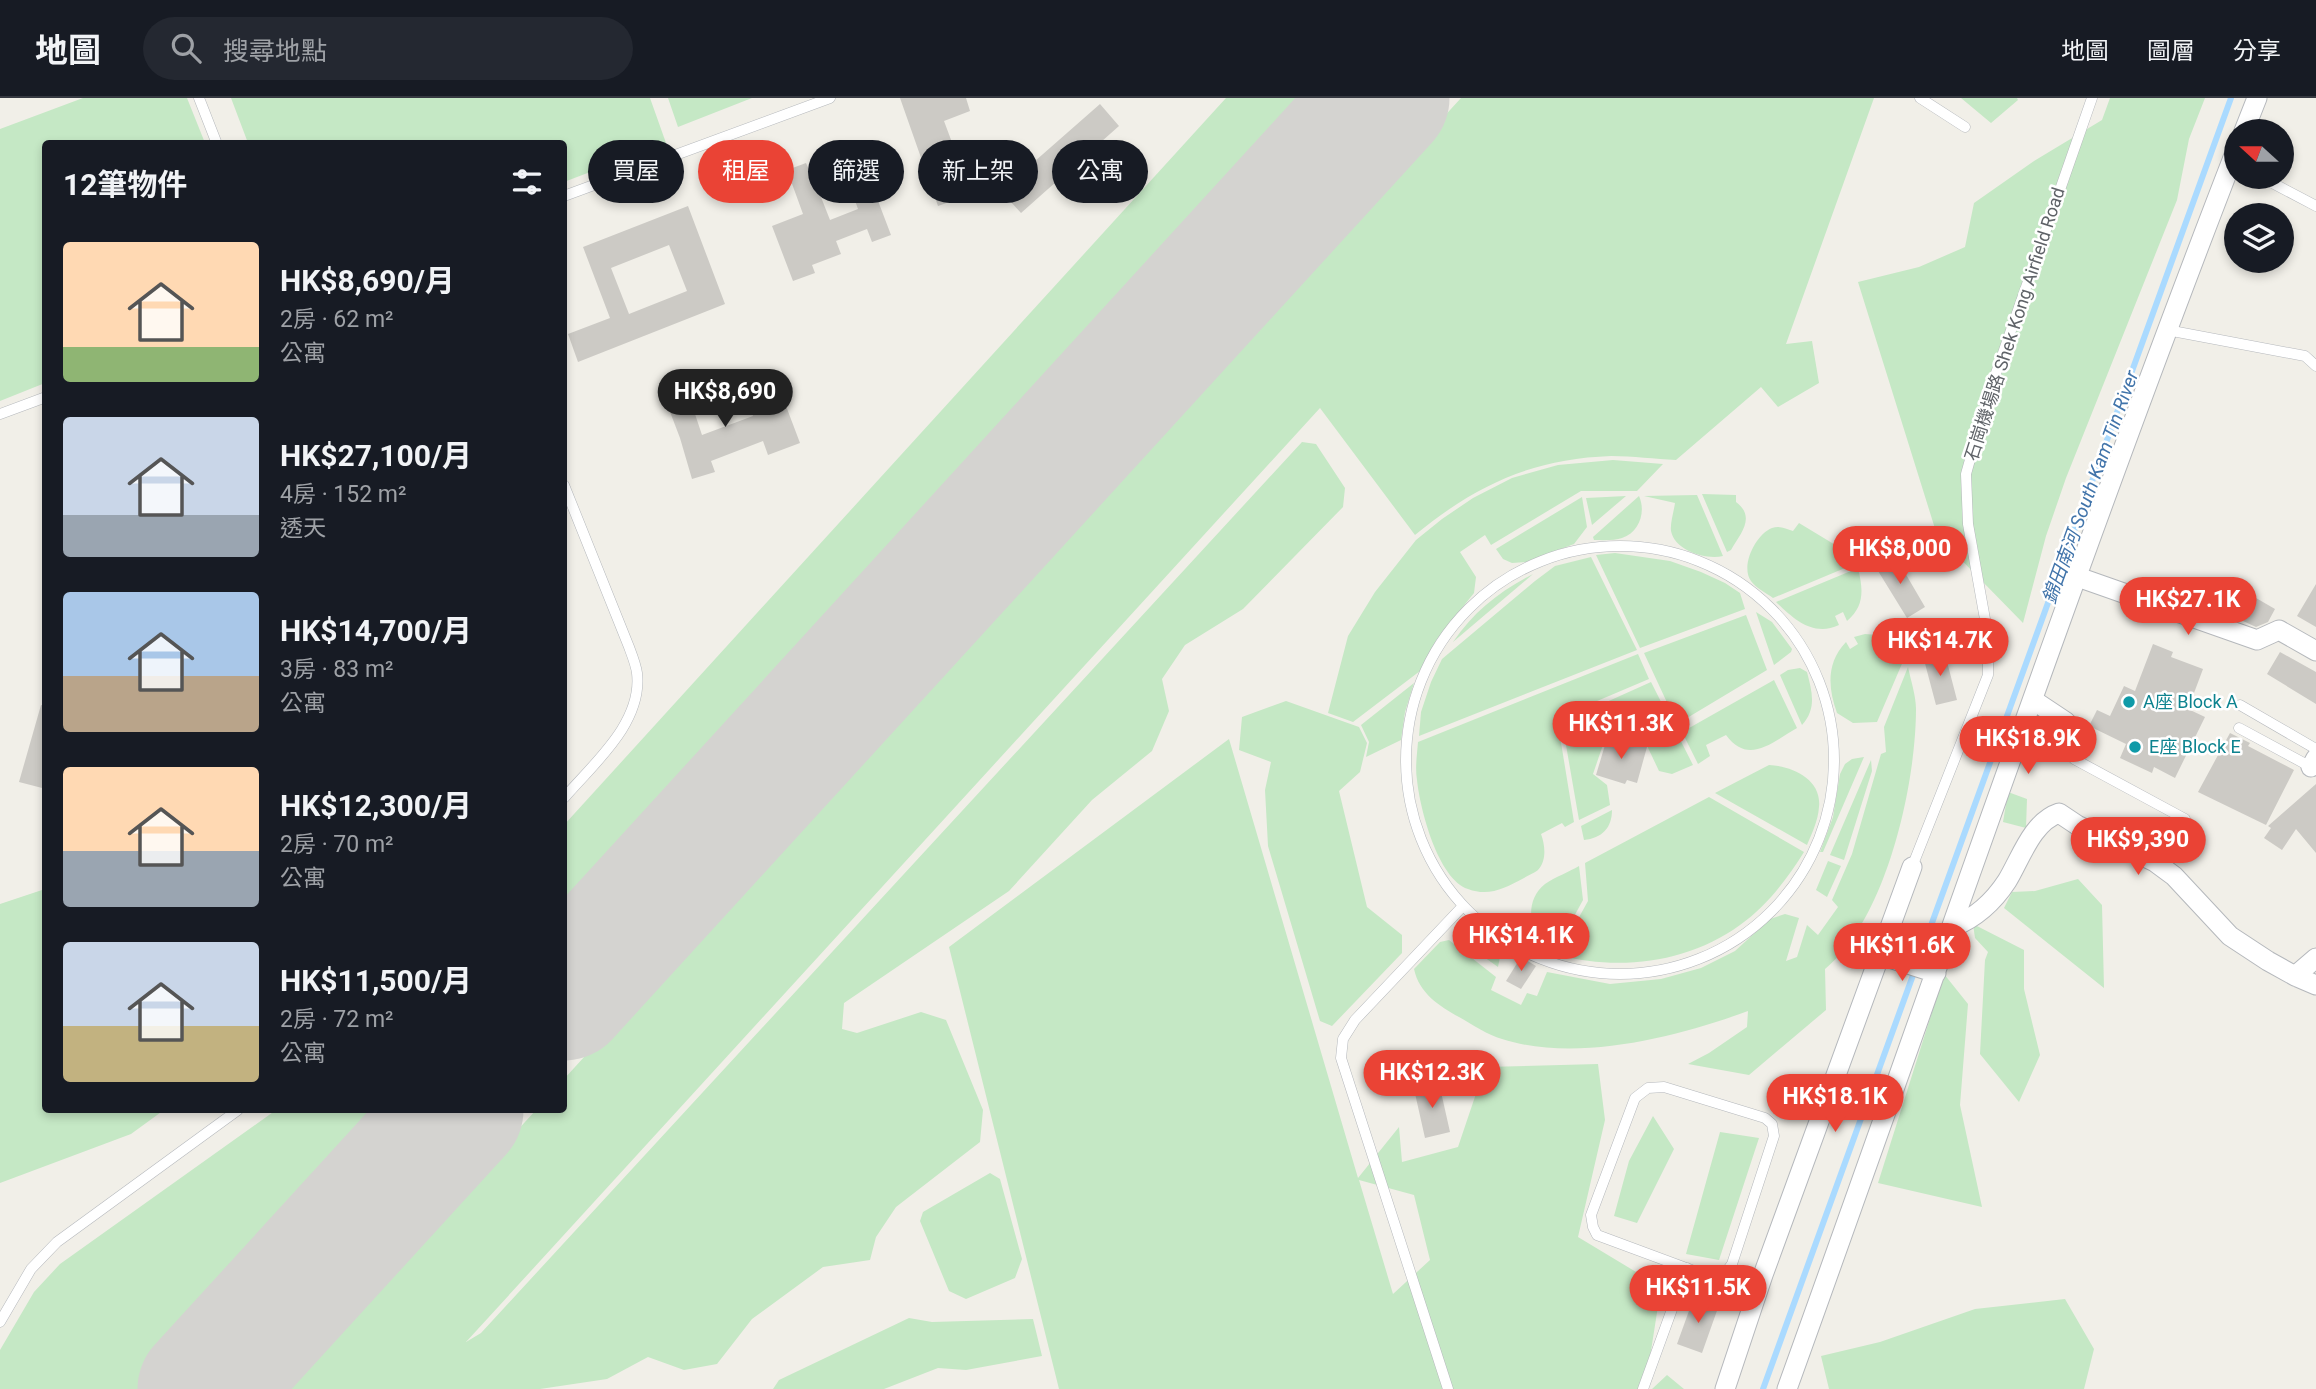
<!DOCTYPE html>
<html lang="zh-TW">
<meta charset="utf-8">
<style>
:root{--surface:#171b24;--page:#242831;--text:#f1f3f6;--muted:#9ea1a6;--line:#363941;--accent:#ea4335}
body{margin:0;font-family:Roboto,"Noto Sans TC",sans-serif;background:var(--page);color:var(--text);height:100vh;display:flex;flex-direction:column;font-size:26px;white-space:nowrap}
*{box-sizing:border-box;margin:0}
p{font-size:23px;color:var(--muted)}
.icon{flex:none;width:38px;height:38px;fill:none;stroke:currentColor;stroke-width:2;stroke-linecap:round;stroke-linejoin:round}
.map{position:relative;flex:1;overflow:hidden}
.details{position:absolute;left:42px;top:42px;width:525px;height:973px;display:flex;flex-direction:column;background:var(--surface);border-radius:7px;box-shadow:0 4px 10px #0003}
.details>*{flex:none}
.guide{position:absolute;left:588px;top:42px;width:665px;height:63px;display:flex;gap:14px}
.needle{width:46px;rotate:291deg}
.tools{position:absolute;left:2224px;top:21px;display:grid;gap:14px}
.tools a{display:grid;place-items:center;width:70px;height:70px;border-radius:50%;background:var(--surface);box-shadow:0 4px 10px #0003;font-size:35px}
.price{position:absolute;translate:-50% -60px;padding:0 16px;border-radius:24px;background:var(--accent);color:#fff;font-size:23px;line-height:46px;filter:drop-shadow(0 2px 4px #0008)}
.price::after{content:'';position:absolute;left:50%;top:42px;width:21px;height:16px;margin-left:-10px;background:inherit;clip-path:polygon(0 0,100% 0,50% 100%)}
.price.on{background:#222;color:#fff}
ul{padding:0;list-style:none}
li{display:flex;align-items:center;gap:21px;height:175px;padding:0 21px}
li span{display:grid;place-items:center;flex:none;width:196px;height:140px;border-radius:7px;color:#555}
li>.icon{margin-inline-start:auto}
span .icon{width:84px;height:84px;fill:#fffc;stroke-width:1}
li b{font-size:30px}
h2{display:flex;justify-content:space-between;align-items:center;height:84px;padding:0 21px;font-size:30px}
.pill{padding:0 24px;border-radius:32px;background:var(--surface);box-shadow:0 4px 10px #0003;font-size:24px;line-height:63px}
.pill.on{background:var(--accent);color:#fff}
header{display:flex;align-items:center;gap:42px;box-sizing:border-box;height:98px;padding:0 35px;background:var(--surface);border-bottom:2px solid var(--line)}
header strong{font-size:33px}
nav{display:flex;gap:38px;margin-inline-start:auto;font-size:24px}
.search{width:490px;height:63px;background:var(--page);display:flex;align-items:center;gap:18px;box-sizing:border-box;padding:0 24px;border-radius:38px;color:var(--muted);font-size:26px}
.map>svg:first-child{display:block}
.green{fill:#c5e8c5;fill-rule:evenodd}
.lines{fill:none;stroke-linecap:round;stroke-linejoin:round}
.stream{stroke:#aadaff;stroke-width:6}
.runway{stroke:#d4d3d0;stroke-width:131}
.building{fill:#cccac5;fill-rule:evenodd}
.service-casing{stroke:#b5b8bc;stroke-width:11}
.minor-casing{stroke:#b5b8bc;stroke-width:21}
.service{stroke:#fff;stroke-width:10}
.minor{stroke:#fff;stroke-width:19}
.culture-dot{fill:#0f9aa8;stroke:#fff;stroke-width:2.5}
.labels{text-anchor:middle;stroke-width:5;stroke-linejoin:round;paint-order:stroke}
.street-label{font-size:18px;fill:#5f6368;stroke:#fff}
.culture-label{font-size:18px;fill:#0d838f;stroke:#fff;text-anchor:start}
.water-label{font-size:19px;font-style:italic;fill:#4174aa;stroke:#fff}
</style>
<header>
<strong>地圖</strong>
<div class="search"><svg class="icon" aria-label="search" viewBox="0 0 24 24"><circle cx="10" cy="10" r="6"/><path d="M15 15l6 6"/></svg>搜尋地點</div>
<nav><a>地圖</a><a>圖層</a><a>分享</a></nav>
</header>
<div class="map">
<svg width="2316" height="1291" viewBox="0 0 2316 1291">
<rect width="100%" height="100%" fill="#f1efe8"/>
<path class="green" d="M83,0h104l18,45 -159,1 -1,239 -45,18v-272z
M231,0h419l16,45 -102,39v-38l-316,-1z
M668,0h84l-74,29z
M1226,0h93l-755,826v-99z
M1461,0h413l-88,246 26,-3 7,42 -41,24 -17,-20 -85,73c-21,-1 -43,-4 -65,-4 -80,3 -135,29 -196,79l-95,-127 -854,934 15,-9 821,-891 14,2 29,44 -2,19 -100,102 -58,36 -23,34 7,32 -17,40 -60,49 -83,91 -165,112 -2,26 15,4 64,-21 25,8 37,90 -3,32 -84,65 -20,30 -6,23 -47,7 -71,52 -35,45 -33,6 -36,-13 -41,22 -67,10h-260l256,-279h28v-31z
M1961,0h56l1,2 -27,23z
M2110,0h95l-16,41 -12,61 -111,278 -20,58 -23,87 -86,-88 -79,-253 61,-15 46,-20 9,-44 60,-42 68,-41z
M1613,362l50,4 -26,27h-56l-90,54 -6,-10 -25,17 16,25 -2,16 -37,46 -17,32 -67,51 -25,-9 20,-77 27,-44 41,-52 26,-21 31,-21 39,-20 46,-13z
M1702,396l34,1v7c20,15 5,31 -5,48l-4,2z
M1697,397l26,61c-17,4 -48,-5 -52,-25 -1,-8 3,-20 4,-28l-31,-7z
M1626,398l-34,29 -6,-27z
M1639,398c7,15 1,36 -17,42 -8,3 -20,2 -28,2l-1,-3z
M1582,399l5,30 -13,17 -48,18 -14,1 -9,-4 -7,-10z
M1799,425l38,23 20,17 -84,35c-7,-5 -17,-10 -22,-17 -11,-15 5,-47 21,-53 8,-3 14,1 21,3z
M1615,455l55,8 31,11 24,11 15,10 5,16 -105,39 -44,-93z
M1591,459l46,93 -218,86 2,-24 10,-30 11,-23 93,-78 20,-15z
M1858,470c5,21 7,38 -11,53l-4,-9 -8,4 4,9c-26,12 -45,-6 -63,-23z
M1533,476l-80,68c21,-31 47,-51 80,-68z
M1756,514l16,10 20,27 -1,3 -17,13z
M1746,517l21,55 -90,54 -33,-71z
M1865,536c18,1 29,5 42,18l-30,70 -24,1 -16,-10c-9,-25 -11,-50 9,-71l4,7 8,-5 -4,-7z
M1638,556l11,25 -92,39 17,104 -9,5 -3,-4 -21,11c4,11 6,26 -3,36 -3,3 -10,5 -14,8 -19,10 -35,19 -56,11 -30,-10 -48,-80 -51,-109 -2,-12 0,-25 1,-38z
M1908,569c3,14 8,29 8,42 0,76 -30,211 -91,260l1,41 -77,65 -61,-11 21,-11 38,-26 1,-16c-71,26 -171,52 -246,28 -14,-4 -29,-14 -43,-22 -20,-11 -40,-24 -45,-48l26,-27 9,-2 47,37 -5,13 30,15 6,-12 10,3 10,-24 63,12 51,-5 40,-11 34,-17 35,-32 15,-5 14,4 -13,43 11,-4 10,-32 11,10 20,-28 -6,-7 20,-46 29,-100 5,-2 -2,-25z
M1800,570l7,4c5,20 10,36 -5,53l-22,-50 8,-5z
M1774,582l23,48c-26,15 -49,37 -71,7l-20,10 4,11 -12,8 -16,-32z
M1651,584l42,83 -21,9 -13,-3 -18,-38 -17,-10 -16,7 -15,44 14,11 3,20 -31,15 -17,-98z
M1414,585l-9,29 -4,28 -35,17 3,-15 -8,-17z
M1286,603l73,26 8,16 -7,29 -21,19 28,116 35,28v18l-70,73 -12,-5 -52,-175 -3,-56 6,-28 -32,-12 3,-33z
M1229,641l129,439 41,-51 3,35 56,-15 27,-80 113,-3 7,56 -27,117 83,50 -16,102h-586l-110,-442zM1359,1082l55,15 16,65 -37,34z
M1864,659l-41,95h-3l13,-35 7,-43 5,-10 7,-5z
M1871,662l1,11 -28,89 -14,-5z
M1769,667c23,1 53,14 50,42 -1,14 -7,26 -12,38l-92,-52z
M2008,694l19,7 -1,29 -23,-6z
M1709,699l95,55c-17,27 -37,54 -64,73 -52,38 -121,46 -182,30l30,-54 -3,-38z
M1612,712c0,18 -10,28 -28,30l-3,-14z
M1828,763l13,5 -14,31 -11,-7z
M1579,768l4,34 -30,55c-22,-15 -32,-52 -8,-71 10,-7 24,-12 34,-18z
M2078,781l24,26 2,83 -100,-80 8,-16 23,-1z
M45,791l1,221h118l-33,24 -131,49v-279z
M1973,826l51,26v39l16,66 -21,47 -39,-48 5,-94 3,-8 -13,-14z
M1469,837c14,2 24,4 32,17l-3,15 -42,-30z
M1944,876l24,30 -8,101 22,102 -104,-24z
M276,1012h118l-256,279h-138v-39l34,-58 26,-28z
M1653,1018l21,33 -37,74 -23,-7 15,-55z
M1720,1034l39,6 -40,122 -33,-6z
M990,1075l10,6 22,80 -7,19 -49,21 -17,-8 -29,-70 3,-9z
M2065,1201l29,50 -10,40h-255l-8,-33 59,-14 95,-33z
M909,1220l23,4 101,-3 9,37 -76,14 -28,-2 -54,21h-111l6,-9z
M1667,1277l17,14h-32z"/>
<g class="lines">
<path class="stream" d="M1763,1291l468,-1291"/>
<path class="runway" d="M564,897l820,-897
M203,1291l255,-279"/>
</g>
<path class="building" d="M900,0h66l4,13 -26,10 25,67v7l-31,11z
M1100,6l19,22 -98,87 -20,-22z
M856,45l35,92 -19,7 -5,-13 -31,12 5,13 -29,11 3,8 -22,8 -21,-55 31,-12 -16,-44 19,-7 4,9 31,-11 -4,-10zM848,83l10,28 -28,11 -11,-28z
M688,108l37,98 -147,58 -10,-28 42,-16 -27,-71zM669,147l18,46 -58,23 -18,-46z
M684,275l11,31 -3,1 10,30 51,-19 -2,-6 32,-12 17,45 -32,12 -5,-14 -52,20 4,11 -23,7 -12,-41 -21,-55z
M1894,456l31,53 -18,11 -32,-52z
M2316,486v43l-19,-11z
M2256,500l19,11 -7,13 -12,5 -13,-6z
M2153,546l20,8 -2,5 32,12 -15,40 17,8 -30,61 -21,-11 -2,6 -32,-15 6,-14 -37,-18 8,-16 13,6 14,-30 11,5z
M1944,552l13,50 -21,5 -13,-49z
M2280,554l36,20v32l-49,-30z
M41,607l5,1v83l-27,-7z
M2230,635l20,10 -2,3 46,24 -28,55 -68,-33z
M1608,637l39,12 -10,36 -10,-3 -2,4 -29,-9z
M2316,686v69l-20,-24 -14,21 -18,-12 7,-10 -3,-2z
M1521,859l15,9 -15,23 -15,-8z
M1439,985l11,49 -25,6 -11,-49z
M1694,1199l25,8 -17,48 -25,-9z"/>
<g class="lines">
<g class="service-casing">
<path id="service" d="M199,0l18,46
M1920,0l45,29
M2261,79l55,29
M564,98l266,-98
M2167,232l138,26 11,10
M0,316l46,-17
M564,387l65,162c3,8 7,18 8,26 6,50 -44,91 -73,125
M1406 662a214 214 0 1 1 428 0a214 214 0 1 1-428 0Z
M2240,607l76,44
M2066,624l8,37 111,60
M2239,630l72,39
M1912,769l76,-192v-39l-20,-112 -2,-50 21,-75 105,-301
M1664,989l101,31 7,6 2,12 -42,128 -8,11 -11,3 -116,-43 -4,-8 -2,-12 44,-117 13,-10z
M0,1224l31,-53 26,-27 181,-132
M1448,1291l-107,-331 2,-19 12,-19 108,-114
M1643,1291l44,-121"/>
</g>
<g class="minor-casing">
<path id="minor" d="M2244,33l13,-33
M2075,478l182,64 22,-10 37,21
M2033,602l33,22
M2311,669l5,-9
M1953,829c22,-9 41,-26 54,-46 14,-23 25,-59 52,-68l18,12 78,37 19,14 56,60 38,25 27,15 21,-18
M1880,857l56,18
M2295,878l21,9
M1725,1291l38,-114 149,-408
M1787,1291c149,-413 290,-829 449,-1239"/>
</g>
<use href="#service" class="service"/>
<use href="#minor" class="minor"/>
</g>
<g class="culture-dot">
<circle cx="2129" cy="604" r="7"/>
<circle cx="2135" cy="649" r="7"/>
</g>
<g class="labels">
<g class="street-label">
<text transform="translate(2015 226) rotate(-72)" y="6">石崗機場路 Shek Kong Airfield Road</text>
</g>
<g class="culture-label">
<text x="2143" y="610">A座 Block A</text>
<text x="2149" y="655">E座 Block E</text>
</g>
<g class="water-label">
<text transform="translate(2090 389) rotate(-70)" y="7">錦田南河 South Kam Tin River</text>
</g>
</g>
</svg>
<div class="tools">
<a><svg class="needle" viewBox="-14 -14 28 28"><path d="M0-13l5 13h-10z" fill="#e53935"/><path d="M0 13l5-13h-10z" fill="#9ea1a6"/></svg></a>
<a><svg class="icon" aria-label="layers" viewBox="0 0 24 24"><path d="M12 4l9 5-9 5-9-5zM3 14l9 5 9-5"/></svg></a>
</div>
<b class="price on" style="left:725px;top:331px">HK$8,690</b>
<b class="price" style="left:1900px;top:488px">HK$8,000</b>
<b class="price" style="left:2188px;top:539px">HK$27.1K</b>
<b class="price" style="left:1940px;top:580px">HK$14.7K</b>
<b class="price" style="left:1621px;top:663px">HK$11.3K</b>
<b class="price" style="left:2028px;top:678px">HK$18.9K</b>
<b class="price" style="left:2138px;top:779px">HK$9,390</b>
<b class="price" style="left:1521px;top:875px">HK$14.1K</b>
<b class="price" style="left:1902px;top:885px">HK$11.6K</b>
<b class="price" style="left:1432px;top:1012px">HK$12.3K</b>
<b class="price" style="left:1835px;top:1036px">HK$18.1K</b>
<b class="price" style="left:1698px;top:1227px">HK$11.5K</b>
<div class="guide">
<a class="pill">買屋</a>
<a class="pill on">租屋</a>
<a class="pill">篩選</a>
<a class="pill">新上架</a>
<a class="pill">公寓</a>
</div>
<section class="details">
<h2>12筆物件<svg class="icon" aria-label="filters" viewBox="0 0 24 24"><path d="M4 7h16M4 17h16"/><circle cx="9" cy="7" r="2"/><circle cx="15" cy="17" r="2"/></svg></h2>
<ul>
<li><span style="background:linear-gradient(#ffd9b3 75%,#8fb573 0)"><svg class="icon" aria-label="home" viewBox="0 0 24 24"><path d="M3 11l9-7 9 7M6 9v11h12V9"/></svg></span><div><b>HK$8,690/月</b><p>2房 · 62 m²</p><p>公寓</p></div></li>
<li><span style="background:linear-gradient(#c9d6e8 70%,#9aa5b1 0)"><svg class="icon" aria-label="home" viewBox="0 0 24 24"><path d="M3 11l9-7 9 7M6 9v11h12V9"/></svg></span><div><b>HK$27,100/月</b><p>4房 · 152 m²</p><p>透天</p></div></li>
<li><span style="background:linear-gradient(#a9c7e8 60%,#b9a48a 0)"><svg class="icon" aria-label="home" viewBox="0 0 24 24"><path d="M3 11l9-7 9 7M6 9v11h12V9"/></svg></span><div><b>HK$14,700/月</b><p>3房 · 83 m²</p><p>公寓</p></div></li>
<li><span style="background:linear-gradient(#ffd9b3 60%,#9aa5b1 0)"><svg class="icon" aria-label="home" viewBox="0 0 24 24"><path d="M3 11l9-7 9 7M6 9v11h12V9"/></svg></span><div><b>HK$12,300/月</b><p>2房 · 70 m²</p><p>公寓</p></div></li>
<li><span style="background:linear-gradient(#c9d6e8 60%,#c2b280 0)"><svg class="icon" aria-label="home" viewBox="0 0 24 24"><path d="M3 11l9-7 9 7M6 9v11h12V9"/></svg></span><div><b>HK$11,500/月</b><p>2房 · 72 m²</p><p>公寓</p></div></li>
</ul>
</section>
</div>
